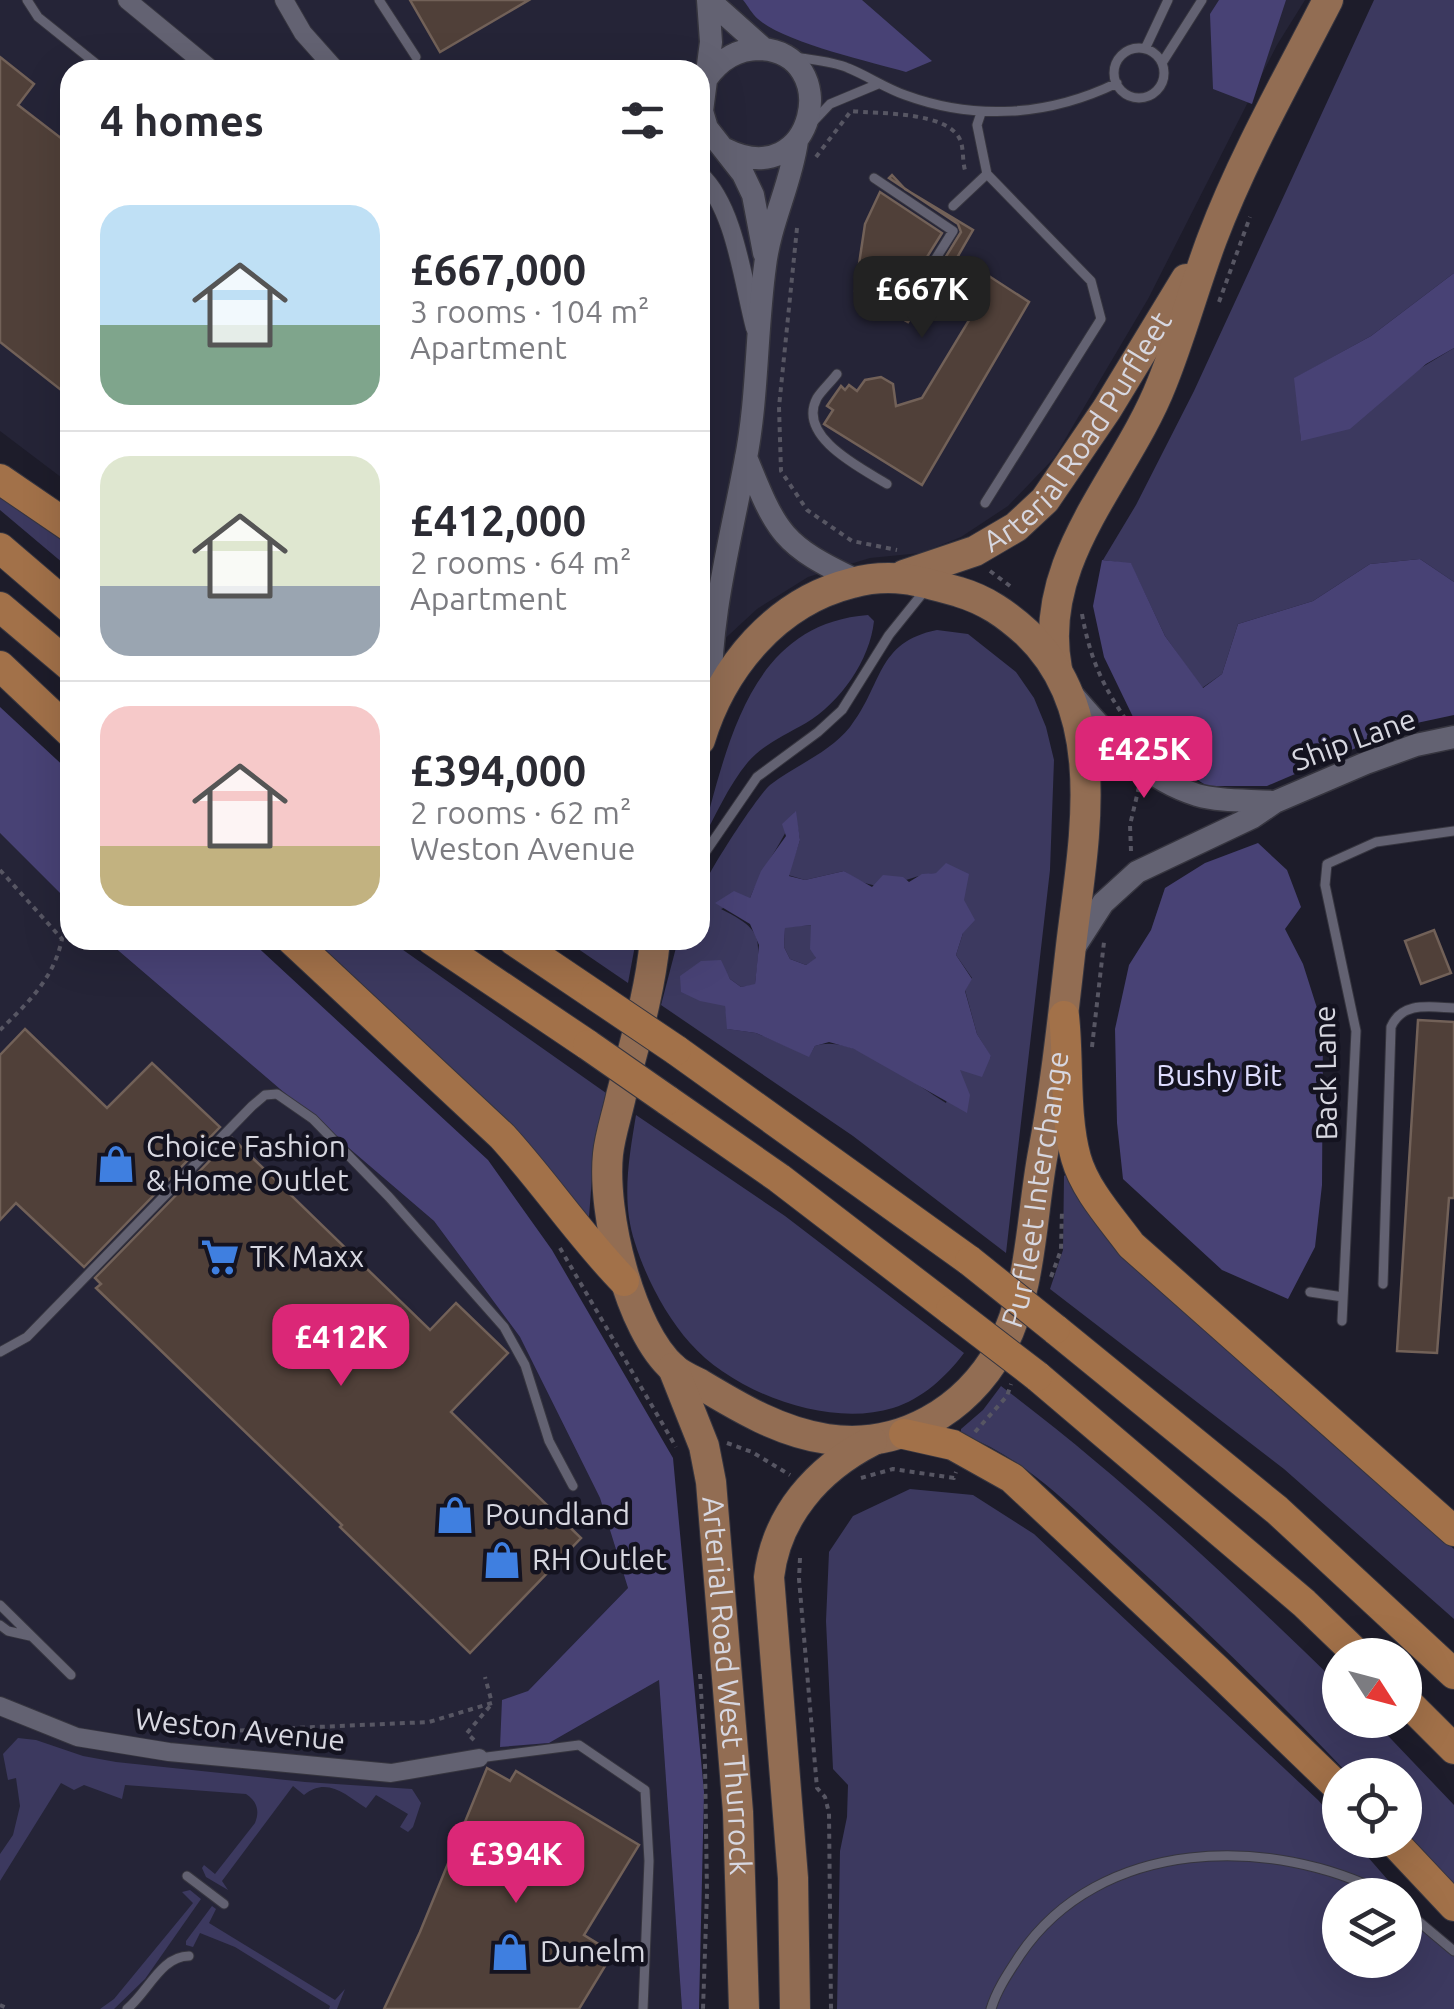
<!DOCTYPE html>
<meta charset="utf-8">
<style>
:root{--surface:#fff;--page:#f7f7f7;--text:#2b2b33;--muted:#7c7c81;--line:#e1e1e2;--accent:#db2777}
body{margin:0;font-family:Ubuntu,sans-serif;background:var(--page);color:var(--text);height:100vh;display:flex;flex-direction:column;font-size:38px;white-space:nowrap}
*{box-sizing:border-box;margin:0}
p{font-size:32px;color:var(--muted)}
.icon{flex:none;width:55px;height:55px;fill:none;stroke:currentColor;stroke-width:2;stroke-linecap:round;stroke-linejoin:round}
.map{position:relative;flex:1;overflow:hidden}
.sheet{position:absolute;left:60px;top:60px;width:650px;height:890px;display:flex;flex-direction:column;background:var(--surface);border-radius:30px;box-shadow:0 10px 40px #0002}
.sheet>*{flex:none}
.needle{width:65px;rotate:126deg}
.fabs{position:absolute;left:1322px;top:1638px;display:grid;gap:20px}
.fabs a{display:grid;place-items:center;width:100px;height:100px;border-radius:50%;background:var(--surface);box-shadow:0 10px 40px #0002;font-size:50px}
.price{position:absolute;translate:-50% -85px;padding:0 22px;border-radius:20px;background:var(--accent);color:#fff;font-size:32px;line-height:65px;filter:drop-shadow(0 2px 5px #0008)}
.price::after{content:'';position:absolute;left:50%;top:60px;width:30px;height:22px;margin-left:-15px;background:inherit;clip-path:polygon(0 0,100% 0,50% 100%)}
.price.on{background:#222;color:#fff}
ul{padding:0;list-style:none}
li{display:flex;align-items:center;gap:30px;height:250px;padding:0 40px}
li+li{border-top:2px solid var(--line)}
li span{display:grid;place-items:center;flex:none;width:280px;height:200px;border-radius:30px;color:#555}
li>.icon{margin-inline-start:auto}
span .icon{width:120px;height:120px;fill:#fffc;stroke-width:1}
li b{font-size:42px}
h2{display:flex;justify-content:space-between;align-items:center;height:120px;padding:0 40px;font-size:42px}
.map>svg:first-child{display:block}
.built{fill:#252437}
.green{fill:#3c395f;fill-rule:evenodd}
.forest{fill:#484275;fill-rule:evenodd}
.building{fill:#504039;stroke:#726158;stroke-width:2.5}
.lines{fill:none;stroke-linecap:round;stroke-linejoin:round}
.service-casing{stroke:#36353f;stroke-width:11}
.minor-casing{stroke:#36353f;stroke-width:20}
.tertiary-casing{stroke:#36353f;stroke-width:25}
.primary-casing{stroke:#36353f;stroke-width:32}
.trunk-casing{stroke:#36353f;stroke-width:32}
.path{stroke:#575663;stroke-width:4;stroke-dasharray:5 5;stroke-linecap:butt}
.service{stroke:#636272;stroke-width:9}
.minor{stroke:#636272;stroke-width:18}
.tertiary{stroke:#636272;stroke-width:22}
.primary{stroke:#926d53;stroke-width:30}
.trunk{stroke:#a27149;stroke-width:30}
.trunk-bridge-casing{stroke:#36353f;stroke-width:32;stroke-linecap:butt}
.trunk-bridge{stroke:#a27149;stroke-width:30}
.labels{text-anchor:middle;stroke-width:9;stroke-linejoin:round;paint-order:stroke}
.street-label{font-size:30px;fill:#d7d7e0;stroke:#141320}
.park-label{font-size:30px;fill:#dddcfd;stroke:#141320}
.poi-label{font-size:30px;fill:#d7d7e0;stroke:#141320;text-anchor:start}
</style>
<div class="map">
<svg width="1454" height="2009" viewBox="0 0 1454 2009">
<rect width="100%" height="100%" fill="#1d1c2a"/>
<path class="built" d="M0,0h1305l-28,45 -129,254 -94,159 -46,48 -47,31 -40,16 -51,5 -62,19 -51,32 -40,37 -17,40v-616h-630v414l-70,-53z
M0,833l70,70v37h36l328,281 86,116 80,161 28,90 -100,103 -28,55 49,-3 110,-63 23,329h-682z"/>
<path class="green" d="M1374,0h80v273l-83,63 -76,42 6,62 153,-92v234l-34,-23 -50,5 -57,37 -75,23 -16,50 -20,14 -37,-52 -34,-72 -28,-4 33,-55 58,-114z
M0,490l70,47v32l-70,-59z
M868,615l6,6c-4,39 -34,82 -68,102 -21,12 -42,21 -58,39 -20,24 -33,55 -48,82 27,-94 47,-220 168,-229z
M937,630l31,4 48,38 18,26 12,29 8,33 -4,110 -44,383 -153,-117 -192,-131 17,-65h22c0,-14 -4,-33 0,-46 4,-16 57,-98 70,-109 26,-20 59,-32 80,-58 33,-42 26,-85 87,-97zM795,812l5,28 -12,35 17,5 39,-9c41,30 52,6 92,2l27,60 -7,22 16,23 -7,12 12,44 14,23 -32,12 -13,34c-34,-20 -92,-70 -131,-57l-6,10 -53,-23 -28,-4 -8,-68 10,18 11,8 14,-2c5,-47 10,-54 -34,-76l29,-11c12,-31 33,-55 45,-86z
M812,925l4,34 -10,6 -16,-6 -6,-12 1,-20z
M315,940h74l217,153 -11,44 -6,80h-4l-117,-133z
M565,940h71l-8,43z
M636,1115l149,101 179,137c-18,24 -42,46 -71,55 -65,20 -159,-15 -203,-65 -24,-27 -44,-65 -55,-100 -14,-42 -6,-85 1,-128z
M1068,1173l25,46 33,40 328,290v70l-170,-150 -234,-180 13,-39 1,-74z
M1001,1386c121,91 230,194 339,300v34h33l81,85v82l-49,-53v-59h-56c-75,-79 -154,-156 -235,-229 -48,-44 -91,-89 -153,-112v-5l22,-19z
M910,1489l63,6 61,39 284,266 22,25v15h13l48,55h-61v65h65v-61l49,56v54h-617l3,-158 7,-34 1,-32 -15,-16 -7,-148 3,-69 24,-36z
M18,1738l18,2 47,16 33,6 189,20 107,7 9,14 -8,24 -5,5 -8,-5 8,-13 -32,-19 -10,13c-20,-13 -39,-32 -62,-13l-11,-9 -71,95 6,9 -22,-13 -4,-9 2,-3 11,9 40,-51c5,-12 2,-22 -9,-29l-121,-9 -3,14 -38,-14 -10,5 -13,-7 -61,98v-27l13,-19 7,-29 -4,-28 -8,2 -5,-26z
M190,1890l11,9 -56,80 -31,30h-14l14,-10 79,-96 -11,-11z
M212,1906l4,3 -7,14 126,77 10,-11 -8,20h-8l1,-3 -95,-59 -35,-14 -7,14 -7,-2v-4z"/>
<path class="forest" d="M743,0h119l70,61 -26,11c-35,-10 -123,-30 -148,-53 -6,-5 -10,-13 -15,-19z
M1219,0h67l-34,104 -39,-15 -3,-75z
M1454,273v75l-28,16 -76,65 -49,12 -7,-63 77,-42z
M1420,559l34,23v133l-42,9 -145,62h-60l-40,-26 -33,-41 -30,-62 -11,-51 9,-46 29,3 34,73 38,52 19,-14 16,-50 75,-23 57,-37z
M0,707l70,65v131l-70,-70z
M796,811l4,29 -11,36 16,4 39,-9 28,16 11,-12 20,2 6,5 13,-8 14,-1 10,-10 23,11 -5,26 11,20 -12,13 -7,22 16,24 -7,12 12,43 14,22 -9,21 -22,-7 10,25 -3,18 -113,-64 -25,-7 -14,4 -6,11 -53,-24 -29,-4 -2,-23 -25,-5 -19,-9 -1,-16 21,-15 20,-1 9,19 11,8 14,-3 4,-39 -9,-21 -35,-21 19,-12 16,7 11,-27 25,-35 -4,-12zM811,925l-1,24 6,9 -10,7 -16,-6 -6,-12 1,-19z
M1258,843l29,27 14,37 -16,22 18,35 20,63 -1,158 -7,62 -27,52 -66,-29 -99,-91 -6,-56 -2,-94 14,-64 22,-35 14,-42 40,-25z
M106,940h144l238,220 64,90 121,208 31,334 -5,217h-17l-23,-329 -110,63 -49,4 2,-47 26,-9 100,-103 -28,-90 -80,-161 -86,-116z"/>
<path class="building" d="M410,0h119l-89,52z
M0,57l34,27 -16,21 52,40v252l-70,-55z
M892,175l13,14 68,41 -15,26 71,46 -107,183 -98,-61 9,-14 -6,-4 14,-20 4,4 4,-5 8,6 8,-11 16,-3 12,7 3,22 26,-8 49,-81 -43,-26 -20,31 -53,-31 10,-67 15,-32 62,41 -38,61 -1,7 5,4 10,-3 43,-70 -3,-8 -69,-46z
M1434,930l17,43 -30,11 -16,-43z
M1418,1020l36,2v176h-5l-12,155 -40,-2z
M25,1029l82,79 45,-45 68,64 -136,140 -68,-64 -16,17v-165z
M232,1138l198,192 26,-27 52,50 -57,59 130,126 -111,115 -130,-126 2,-2 -246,-237 5,-4 -6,-6z
M487,1768l23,13 6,-10 123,74 -55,90 29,18 -34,56h-195l36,-77z"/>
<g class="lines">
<g class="service-casing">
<path id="service" d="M27,0l11,17 66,53
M379,0l37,57
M1114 73a25 25 0 1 1 50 0a25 25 0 1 1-50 0Z
M1145,49l23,-49
M795,57c17,3 37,4 53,11 20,8 37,20 57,27 71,26 144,21 212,-12
M1162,63l40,-63
M981,113l-4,12 10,49 104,107 10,38 -116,184
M813,122l17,-18 48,-20
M874,178l79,53 -42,67
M953,206l34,-32
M837,374c-6,8 -15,16 -20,24 -21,39 46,71 70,86
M700,860l57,-83 61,-45 24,-22 47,-75 37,-46
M1383,1284l8,-257c11,-26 39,-20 63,-19
M1310,1292l33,5
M1342,1321l14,-290 -31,-146 2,-21 49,-22 78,-11
M0,1352l27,-15 225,-231 13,-11 12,-1 36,25 76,78 115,130 21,38 24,76 24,45
M0,1605l71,70
M0,1625l8,6 22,5
M479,1758l100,-13 66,45 4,71 -6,148
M187,1876l37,28
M1405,1910l49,41
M127,2009c21,-17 34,-53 62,-53
M991,2009c6,-20 18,-37 29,-54 80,-118 251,-121 368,-60"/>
</g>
<g class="minor-casing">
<path id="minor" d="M127,0l85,70
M284,0l19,33 33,37
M700,175c35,32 43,108 55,153
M0,1706l77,31 92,15 222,21 88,-15"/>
</g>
<g class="tertiary-casing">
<path id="tertiary" d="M708,0l3,42 -9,69 5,17 36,46 10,21 11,58
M709,0l55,49
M707,78c13,-18 29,-29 52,-29 85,2 57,146 -34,100
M746,457c31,77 36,88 112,124
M1071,693c37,42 70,85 126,102 24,7 53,5 78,7
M711,704c-3,-82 19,-161 34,-241 13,-64 11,-132 20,-197 5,-43 26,-82 32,-125
M1072,951l31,-48 34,-31 116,-55 22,-15 91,-39 50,-18 38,-8"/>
</g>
<g class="primary-casing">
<g id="primary">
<path id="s1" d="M904,575l71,-24 41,-24 29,-27 62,-91 79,-130"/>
<path d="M1057,669c-21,-110 68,-191 105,-286 19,-47 32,-96 50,-144 31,-82 76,-161 116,-239"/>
<path id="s2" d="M655,940c-5,53 -21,105 -34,156 -4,19 -11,39 -13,58 -6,58 21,176 66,215 7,6 18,11 26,15 40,24 80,48 127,55 73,11 139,-28 174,-91 31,-58 30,-132 42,-195 13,-69 20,-137 28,-207 12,-103 41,-232 -44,-313 -21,-19 -41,-33 -68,-41 -38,-11 -67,-20 -107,-9 -76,19 -130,84 -152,157"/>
<path id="s3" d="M673,1368l31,78 7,36 27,330 6,197"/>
<path d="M795,2009l-2,-131 -24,-301c7,-61 48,-108 103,-136"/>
</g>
</g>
<g class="trunk-casing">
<path id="trunk" d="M0,479l70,48
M0,548l70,60
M0,607l70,59
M0,666l70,66
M292,940l210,196c43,47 78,100 122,145
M432,940l156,105
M513,940l83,56
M1064,1016c5,45 0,100 12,142 9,32 36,61 55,87l323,286
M676,1050l294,211
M667,1100l112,78 172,132
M1055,1329l222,181 177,164
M1037,1376l267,227 54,52
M904,1434l49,11 59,33 204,191 124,120
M1405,1700l49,49
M1392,1840l62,66"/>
</g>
<path class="path" d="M816,157l35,-46c28,3 100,0 110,31 3,10 1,21 5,31
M797,228l-18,179 2,64 26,39 45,31 45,9
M1219,302l31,-85
M917,311l12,7 2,-4 -7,-7
M990,571l20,15
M1082,614c8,45 21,73 47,110
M1131,851l-1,-26 9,-38
M0,870l62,69c-8,39 -34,64 -62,91
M1092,1047l12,-105
M560,1248l116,199
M1051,1277l10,-27 1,-41
M975,1432l32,-36 4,-12
M727,1443l25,9 38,23
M861,1478l32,-9 61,9 2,-6
M800,1558l-1,21 18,209 8,9 4,16 2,196
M700,1674l5,87 2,132 -4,116
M204,1736v-4l225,-10 63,-19 -7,-26
M474,1740l-7,-7 23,-27
M0,2005l9,4"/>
<use href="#service" class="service"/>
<use href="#minor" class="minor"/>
<use href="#tertiary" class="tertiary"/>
<use href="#primary" class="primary"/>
<use href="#trunk" class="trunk"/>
<g class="trunk-bridge-casing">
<path id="trunk-bridge" d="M596,996l80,54
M588,1045l79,55
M970,1261l85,68
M951,1310l86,66"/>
</g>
<use href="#trunk-bridge" class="trunk-bridge"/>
</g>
<defs>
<g id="shop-bare" transform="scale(3)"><path d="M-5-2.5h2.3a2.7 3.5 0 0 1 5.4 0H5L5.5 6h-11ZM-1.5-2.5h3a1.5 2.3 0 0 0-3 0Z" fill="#3f7fe0" stroke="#141320" stroke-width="2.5" paint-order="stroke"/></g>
<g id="supermarket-bare" transform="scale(3)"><path d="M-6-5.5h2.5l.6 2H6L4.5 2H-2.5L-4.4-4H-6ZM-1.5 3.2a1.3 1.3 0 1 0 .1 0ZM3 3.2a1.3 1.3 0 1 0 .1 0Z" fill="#3f7fe0" stroke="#141320" stroke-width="2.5" paint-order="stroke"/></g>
</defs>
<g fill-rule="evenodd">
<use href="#shop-bare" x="116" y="1164"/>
<use href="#supermarket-bare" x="220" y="1257"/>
<use href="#shop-bare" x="455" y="1515"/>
<use href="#shop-bare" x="502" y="1560"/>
<use href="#shop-bare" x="510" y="1952"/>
</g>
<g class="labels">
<g class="street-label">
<text dy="10" stroke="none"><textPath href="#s1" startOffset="235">Arterial Road Purfleet</textPath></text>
<text transform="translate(1354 740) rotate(-20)" y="10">Ship Lane</text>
<text transform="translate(1326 1073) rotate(-91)" y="10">Back Lane</text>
<text dy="10" stroke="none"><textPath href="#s2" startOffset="992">Purfleet Interchange</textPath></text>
<text dy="10" stroke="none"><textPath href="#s3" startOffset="325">Arterial Road West Thurrock</textPath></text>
<text transform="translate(240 1730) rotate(6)" y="10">Weston Avenue</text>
</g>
<g class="park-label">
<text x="1219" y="1086">Bushy Bit</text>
</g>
<g class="poi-label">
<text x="146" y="1157">Choice Fashion<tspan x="146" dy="34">&amp; Home Outlet</tspan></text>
<text x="250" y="1267">TK Maxx</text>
<text x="485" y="1525">Poundland</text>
<text x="532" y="1570">RH Outlet</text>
<text x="540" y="1962">Dunelm</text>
</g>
</g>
</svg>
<div class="fabs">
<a><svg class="needle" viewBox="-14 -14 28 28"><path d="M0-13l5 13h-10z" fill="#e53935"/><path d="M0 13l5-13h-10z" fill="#7c7c81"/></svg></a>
<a><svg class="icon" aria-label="locate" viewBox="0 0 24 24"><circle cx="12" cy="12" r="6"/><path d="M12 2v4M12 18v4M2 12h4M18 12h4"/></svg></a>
<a><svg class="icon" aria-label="layers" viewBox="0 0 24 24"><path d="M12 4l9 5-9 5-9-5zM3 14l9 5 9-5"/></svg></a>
</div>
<b class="price on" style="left:922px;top:341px">£667K</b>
<b class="price" style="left:1144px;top:801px">£425K</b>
<b class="price" style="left:341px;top:1389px">£412K</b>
<b class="price" style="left:516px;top:1906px">£394K</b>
<section class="sheet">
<h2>4 homes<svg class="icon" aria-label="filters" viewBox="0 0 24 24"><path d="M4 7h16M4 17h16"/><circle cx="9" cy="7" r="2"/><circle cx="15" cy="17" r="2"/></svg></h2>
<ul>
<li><span style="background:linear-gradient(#bfe0f5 60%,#7fa58c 0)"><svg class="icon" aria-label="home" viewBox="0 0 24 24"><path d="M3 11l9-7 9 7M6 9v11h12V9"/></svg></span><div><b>£667,000</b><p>3 rooms · 104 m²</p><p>Apartment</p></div></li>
<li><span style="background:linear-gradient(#dfe7d0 65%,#9aa5b1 0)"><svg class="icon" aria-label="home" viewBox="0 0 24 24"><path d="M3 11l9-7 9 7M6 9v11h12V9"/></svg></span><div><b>£412,000</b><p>2 rooms · 64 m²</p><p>Apartment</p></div></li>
<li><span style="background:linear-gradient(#f6c9c9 70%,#c2b280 0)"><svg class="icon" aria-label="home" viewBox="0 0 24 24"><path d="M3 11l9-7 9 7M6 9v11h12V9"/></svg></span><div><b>£394,000</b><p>2 rooms · 62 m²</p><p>Weston Avenue</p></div></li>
</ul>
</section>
</div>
